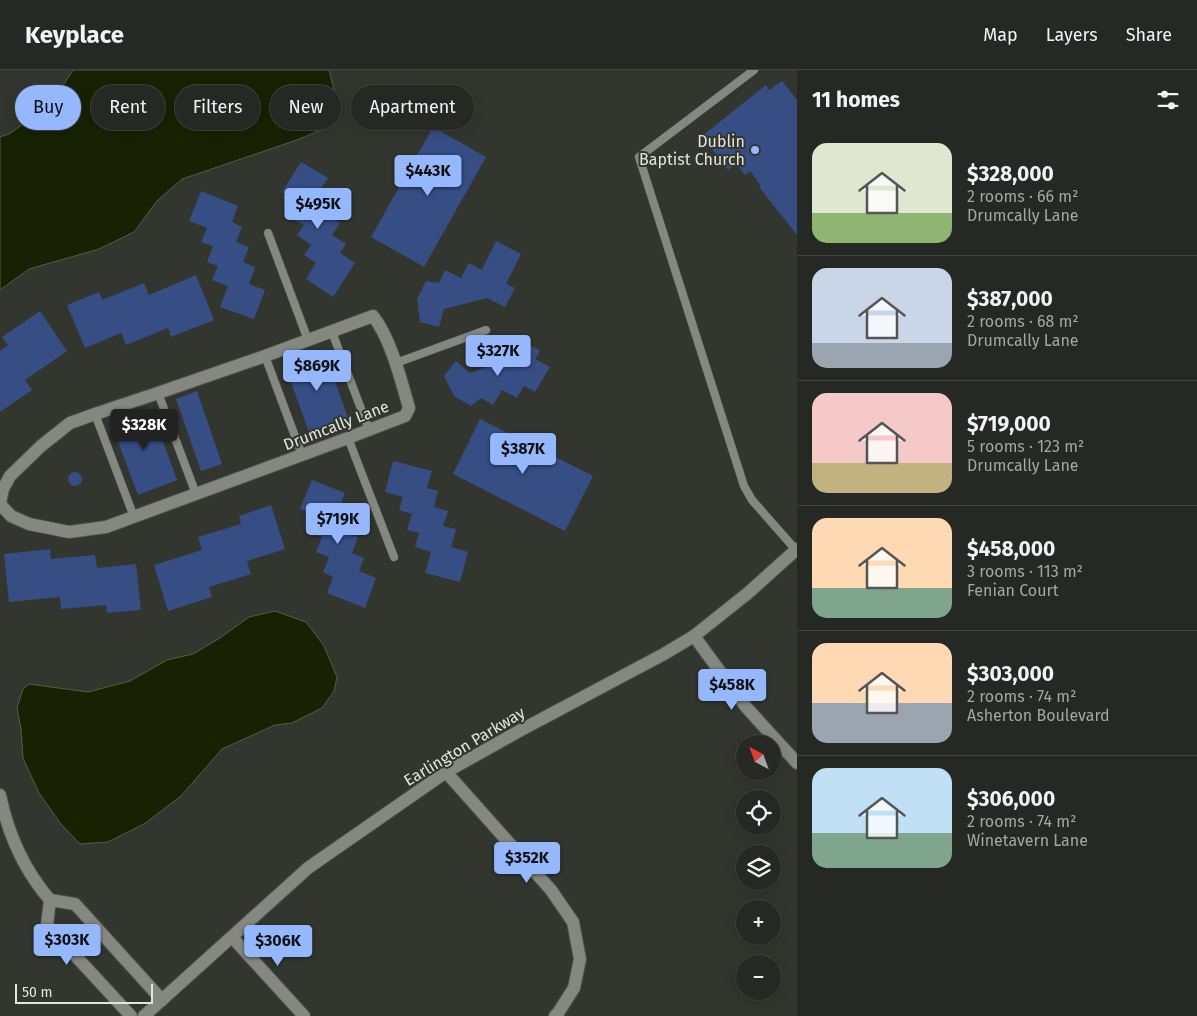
<!DOCTYPE html>
<meta charset="utf-8">
<style>
:root{--surface:#262823;--page:#323430;--text:#f1f3f6;--muted:#a4a6a6;--line:#424441;--accent:#95b7fd}
body{margin:0;font-family:"Fira Sans",sans-serif;background:var(--page);color:var(--text);height:100vh;display:flex;flex-direction:column;font-size:19px;white-space:nowrap}
*{box-sizing:border-box;margin:0}
p{font-size:16px;color:var(--muted)}
.icon{flex:none;width:28px;height:28px;fill:none;stroke:currentColor;stroke-width:2;stroke-linecap:round;stroke-linejoin:round}
.map{position:relative;flex:1;overflow:hidden}
.drawer{display:flex;flex-direction:column;background:var(--surface);width:400px}
.drawer>*{flex:none}
.top-card{position:absolute;left:15px;top:15px;width:475px;height:45px;display:flex;gap:10px}
.needle{width:32px;rotate:319deg}
.tools{position:absolute;left:736px;top:665px;display:grid;gap:10px}
.tools a{display:grid;place-items:center;width:45px;height:45px;border-radius:50%;background:var(--surface);box-shadow:0 2px 12px #0003,0 0 0 1px var(--line);font-size:25px}
.scale{position:absolute;left:15px;bottom:12px;width:138px;box-sizing:border-box;padding-left:5px;border:2px solid #e2e4e0;border-top:0;font-size:14px;line-height:18px;white-space:nowrap;color:#e2e4e0;-webkit-text-stroke:4px #33362f;paint-order:stroke}
.price{position:absolute;translate:-50% -42px;padding:0 11px;border-radius:5px;background:var(--accent);color:#111;font-size:16px;line-height:32px;filter:drop-shadow(0 1px 2px #0008)}
.price::after{content:'';position:absolute;left:50%;top:30px;width:15px;height:11px;margin-left:-8px;background:inherit;clip-path:polygon(0 0,100% 0,50% 100%)}
.price.current{background:#222;color:#fff}
ul{padding:0;list-style:none}
li{display:flex;align-items:center;gap:15px;height:125px;padding:0 15px}
li+li{border-top:1px solid var(--line)}
li span{display:grid;place-items:center;flex:none;width:140px;height:100px;border-radius:15px;color:#555}
li>.icon{margin-inline-start:auto}
span .icon{width:60px;height:60px;fill:#fffc;stroke-width:1}
li b{font-size:21px}
h2{display:flex;justify-content:space-between;align-items:center;height:60px;padding:0 15px;font-size:21px}
.pill{padding:0 18px;border-radius:22px;background:var(--surface);box-shadow:0 2px 12px #0003,0 0 0 1px var(--line);font-size:18px;line-height:45px}
.pill.current{background:var(--accent);color:#111}
header{display:flex;align-items:center;gap:30px;box-sizing:border-box;height:70px;padding:0 25px;background:var(--surface);border-bottom:1px solid var(--line)}
header strong{font-size:24px}
nav{display:flex;gap:28px;margin-inline-start:auto;font-size:18px}
main{display:flex;flex:1;min-height:0}
.map>svg:first-child{display:block}
.water{fill:#182202;stroke:#555c45}
.building{fill:#364e84}
.lines{fill:none;stroke-linecap:round;stroke-linejoin:round}
.lane-casing{stroke:#4f514b;stroke-width:9}
.street-casing{stroke:#4f514b;stroke-width:14}
.secondary-casing{stroke:#4f514b;stroke-width:14}
.lane{stroke:#848880;stroke-width:8}
.street{stroke:#848880;stroke-width:12}
.secondary{stroke:#848880;stroke-width:12}
.poi-dot{fill:#95b7fd;stroke:#33362f;stroke-width:2}
.labels{text-anchor:middle;stroke-width:4;stroke-linejoin:round;paint-order:stroke}
.poi-label{font-size:16px;fill:#e2e4e0;stroke:#33362f;text-anchor:end}
.street-label{font-size:16px;fill:#e2e4e0;stroke:#33362f}
</style>
<header>
<strong>Keyplace</strong>
<nav><a>Map</a><a>Layers</a><a>Share</a></nav>
</header>
<main>
<div class="map">
<svg width="797" height="946" viewBox="0 0 797 946">
<rect width="100%" height="100%" fill="#33362f"/>
<path class="water" d="M73,0h256l5,20 2,25 -10,13 -32,13 -112,38 -25,22 -23,31 -35,17 -70,20 -29,21v-153l9,-3 42,-30z
M275,541l31,11 18,24 13,31 -3,14 -12,17 -30,15 -17,2 -53,24 -41,47 -37,28 -36,18 -28,2 -19,-20 -22,-31 -16,-35 -2,-29 -4,-21 6,-19 6,-5 59,8 42,-11 37,-21 26,-6 27,-16 29,-21z"/>
<path class="building" d="M782,11l15,19v135l-38,-48 2,-1 -11,-15 -5,4 -9,-12 -8,7 -26,-34 64,-51 3,5z
M433,57l53,30 -62,110 -53,-30z
M301,92l27,16 -10,15 16,11 -7,10 13,9 -8,12 14,9 -6,9 15,10 -22,34 -27,-18 10,-16 -12,-8 7,-10 -14,-10 7,-10 -13,-7 9,-15 -18,-11z
M201,121l37,15 -6,16 10,5 -6,15 13,5 -6,15 12,5 -6,17 16,6 -11,29 -34,-12 8,-21 -16,-6 6,-14 -11,-4 6,-16 -12,-4 6,-14 -18,-7z
M496,171l25,13 -15,30 9,4 -10,19 -18,-9 -43,11 -5,18 -19,-5 -3,-23 9,-18 13,2 6,-13 16,8 8,-15 13,7z
M196,205l18,45 -43,17 -3,-9 -42,17 -5,-12 -36,15 -18,-43 32,-13 3,8 42,-17 5,12z
M40,241l27,40 -42,29 7,10 -32,22v-61l8,-6 -6,-8z
M522,270l18,11 -5,8 15,8 -15,25 -11,-6 -7,12 -15,-8 -9,15 -12,-7 -10,8 -17,-10 -10,-20 12,-15 14,12 42,-16z
M324,279l25,72 -39,14 -26,-72z
M197,321l25,73 -21,7 -25,-72z
M151,338l26,72 -39,15 -27,-72z
M480,349l113,57 -28,55 -112,-57z
M393,391l39,10 -5,17 11,3 -4,16 14,4 -5,15 13,3 -5,18 17,5 -8,30 -35,-9 6,-21 -16,-5 4,-14 -12,-3 5,-16 -13,-4 4,-13 -18,-5z
M68 409a7 7 0 1 1 14 0a7 7 0 1 1-14 0Z
M312,410l33,13 -8,20 16,6 -6,14 11,4 -6,16 12,5 -5,13 17,7 -11,30 -38,-15 6,-16 -10,-5 6,-15 -13,-5 6,-15 -12,-4 7,-18 -17,-6z
M271,435l14,44 -38,12 4,13 -42,13 3,10 -44,14 -14,-46 48,-15 -4,-13 43,-13 -2,-8z
M50,479l1,10 44,-4 2,13 39,-4 5,46 -34,3 -1,-8 -45,4 -1,-12 -51,5 -5,-48z"/>
<g class="lines">
<g class="lane-casing">
<path id="lane" d="M754,0l-115,87 105,329 8,14 44,50
M268,163l40,107
M332,262l37,98
M265,286l37,99
M396,293l90,-33
M158,323l38,101
M95,344l39,103
M348,368l46,119"/>
</g>
<g class="street-casing">
<path id="street" d="M0,433l3,-14 7,-13 31,-30 29,-23 25,-9 63,-21 107,-37 108,-40c18,23 28,64 36,92l-4,8 -57,22 -242,89 -37,5 -40,-8 -18,-8 -11,-12
M694,566l52,71 51,56
M446,702l105,118 22,32 7,37 -6,29 -16,25 -3,3
M0,725c8,39 24,75 50,105l25,4 87,96
M50,830l-3,25 84,91
M232,867l72,79"/>
</g>
<g class="secondary-casing">
<path id="secondary" d="M144,946l164,-148 138,-96 75,-42 143,-76 30,-18 54,-43 49,-44"/>
</g>
<use href="#lane" class="lane"/>
<use href="#street" class="street"/>
<use href="#secondary" class="secondary"/>
</g>
<circle class="poi-dot" cx="755" cy="80" r="5"/>
<g class="labels">
<g class="poi-label">
<text x="745" y="77">Dublin<tspan x="745" dy="18">Baptist Church</tspan></text>
</g>
<g class="street-label">
<text transform="translate(336 355) rotate(-21)" y="6">Drumcally Lane</text>
<text transform="translate(464 676) rotate(-31)" y="6">Earlington Parkway</text>
</g>
</g>
</svg>
<div class="tools">
<a><svg class="needle" viewBox="-14 -14 28 28"><path d="M0-13l5 13h-10z" fill="#e53935"/><path d="M0 13l5-13h-10z" fill="#a4a6a6"/></svg></a>
<a><svg class="icon" aria-label="locate" viewBox="0 0 24 24"><circle cx="12" cy="12" r="6"/><path d="M12 2v4M12 18v4M2 12h4M18 12h4"/></svg></a>
<a><svg class="icon" aria-label="layers" viewBox="0 0 24 24"><path d="M12 4l9 5-9 5-9-5zM3 14l9 5 9-5"/></svg></a>
<a>+</a>
<a>−</a>
</div>
<div class="scale">50 m</div>
<b class="price" style="left:428px;top:127px">$443K</b>
<b class="price" style="left:318px;top:160px">$495K</b>
<b class="price" style="left:498px;top:307px">$327K</b>
<b class="price" style="left:317px;top:322px">$869K</b>
<b class="price current" style="left:144px;top:381px">$328K</b>
<b class="price" style="left:523px;top:405px">$387K</b>
<b class="price" style="left:338px;top:475px">$719K</b>
<b class="price" style="left:732px;top:641px">$458K</b>
<b class="price" style="left:527px;top:814px">$352K</b>
<b class="price" style="left:67px;top:896px">$303K</b>
<b class="price" style="left:278px;top:897px">$306K</b>
<div class="top-card">
<a class="pill current">Buy</a>
<a class="pill">Rent</a>
<a class="pill">Filters</a>
<a class="pill">New</a>
<a class="pill">Apartment</a>
</div>
</div>
<section class="drawer">
<h2>11 homes<svg class="icon" aria-label="filters" viewBox="0 0 24 24"><path d="M4 7h16M4 17h16"/><circle cx="9" cy="7" r="2"/><circle cx="15" cy="17" r="2"/></svg></h2>
<ul>
<li><span style="background:linear-gradient(#dfe7d0 70%,#8fb573 0)"><svg class="icon" aria-label="home" viewBox="0 0 24 24"><path d="M3 11l9-7 9 7M6 9v11h12V9"/></svg></span><div><b>$328,000</b><p>2 rooms · 66 m²</p><p>Drumcally Lane</p></div></li>
<li><span style="background:linear-gradient(#c9d6e8 75%,#9aa5b1 0)"><svg class="icon" aria-label="home" viewBox="0 0 24 24"><path d="M3 11l9-7 9 7M6 9v11h12V9"/></svg></span><div><b>$387,000</b><p>2 rooms · 68 m²</p><p>Drumcally Lane</p></div></li>
<li><span style="background:linear-gradient(#f6c9c9 70%,#c2b280 0)"><svg class="icon" aria-label="home" viewBox="0 0 24 24"><path d="M3 11l9-7 9 7M6 9v11h12V9"/></svg></span><div><b>$719,000</b><p>5 rooms · 123 m²</p><p>Drumcally Lane</p></div></li>
<li><span style="background:linear-gradient(#ffd9b3 70%,#7fa58c 0)"><svg class="icon" aria-label="home" viewBox="0 0 24 24"><path d="M3 11l9-7 9 7M6 9v11h12V9"/></svg></span><div><b>$458,000</b><p>3 rooms · 113 m²</p><p>Fenian Court</p></div></li>
<li><span style="background:linear-gradient(#ffd9b3 60%,#9aa5b1 0)"><svg class="icon" aria-label="home" viewBox="0 0 24 24"><path d="M3 11l9-7 9 7M6 9v11h12V9"/></svg></span><div><b>$303,000</b><p>2 rooms · 74 m²</p><p>Asherton Boulevard</p></div></li>
<li><span style="background:linear-gradient(#bfe0f5 65%,#7fa58c 0)"><svg class="icon" aria-label="home" viewBox="0 0 24 24"><path d="M3 11l9-7 9 7M6 9v11h12V9"/></svg></span><div><b>$306,000</b><p>2 rooms · 74 m²</p><p>Winetavern Lane</p></div></li>
</ul>
</section>
</main>
